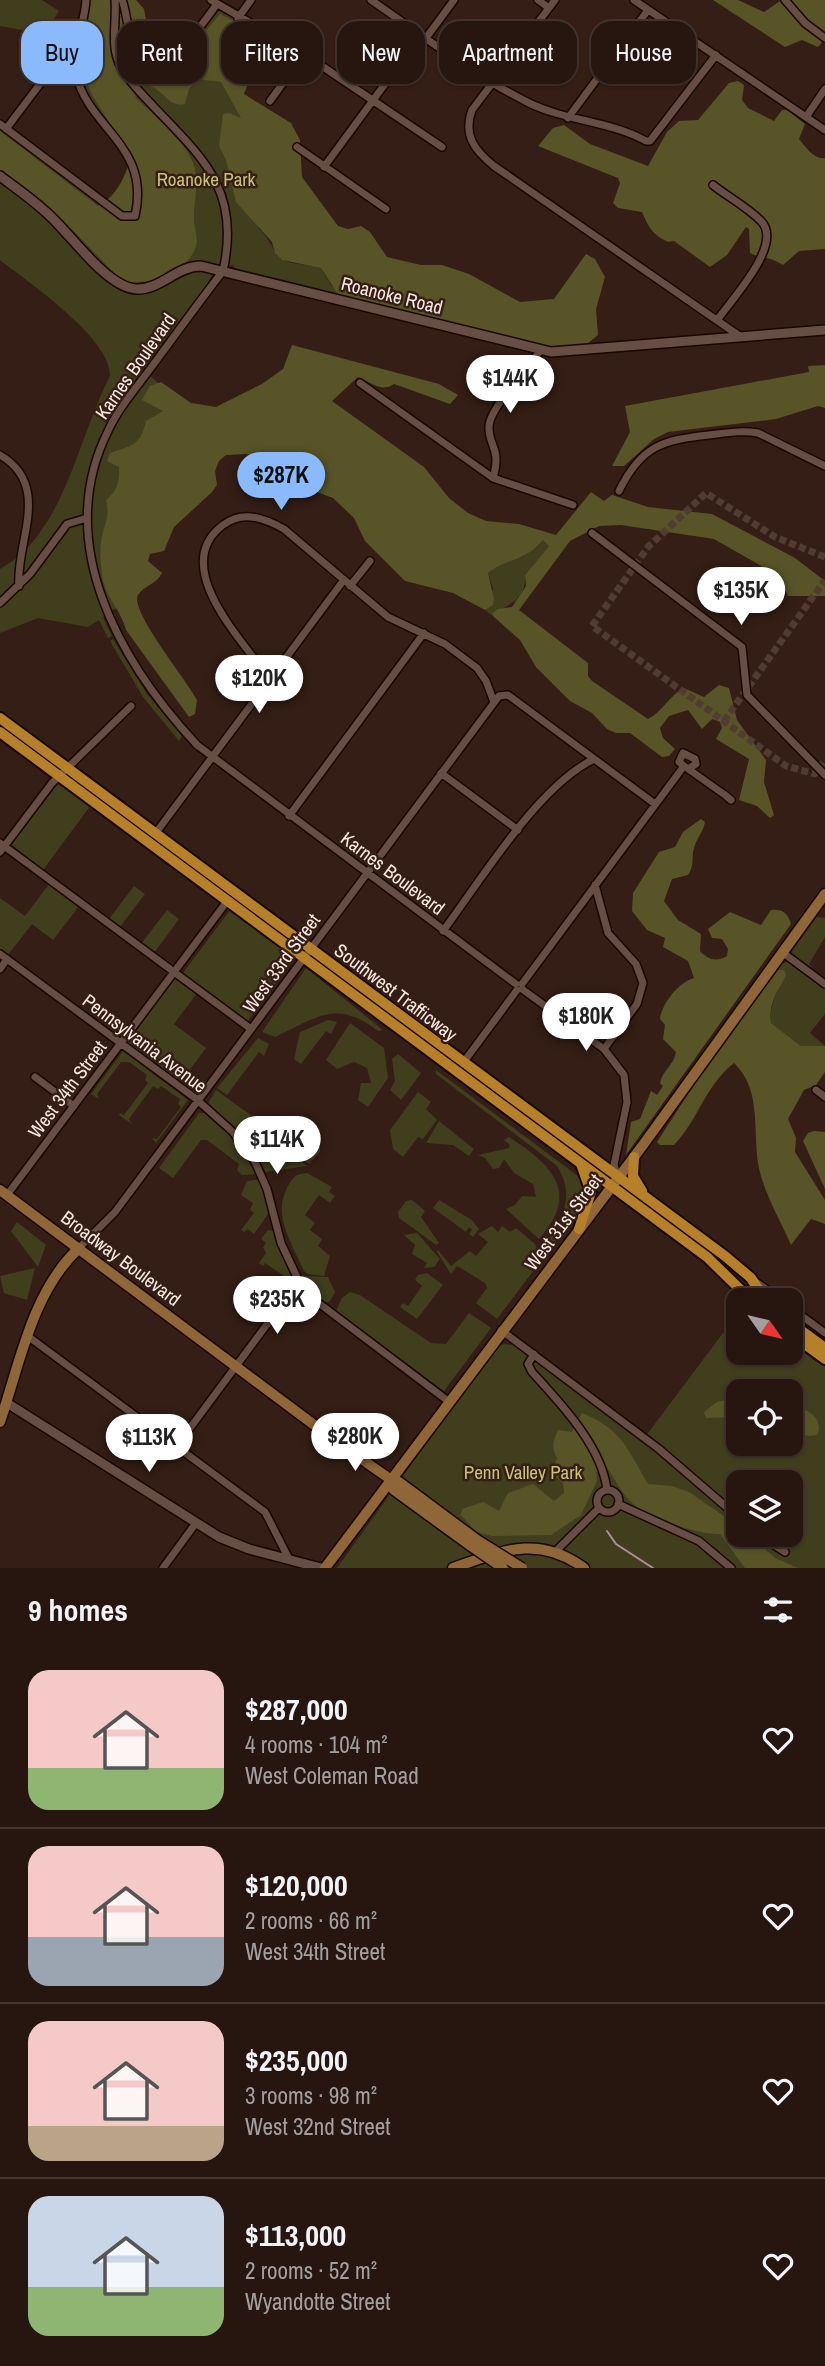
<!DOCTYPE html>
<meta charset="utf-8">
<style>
:root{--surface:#271610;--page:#33231e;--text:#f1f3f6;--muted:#a49f9f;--line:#433530;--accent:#8abafc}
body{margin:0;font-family:"Archivo Narrow",sans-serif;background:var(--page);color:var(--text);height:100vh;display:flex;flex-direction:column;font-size:26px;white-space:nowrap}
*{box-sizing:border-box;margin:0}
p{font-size:23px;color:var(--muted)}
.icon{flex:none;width:38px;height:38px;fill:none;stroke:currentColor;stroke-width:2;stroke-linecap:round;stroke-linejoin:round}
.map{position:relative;height:1568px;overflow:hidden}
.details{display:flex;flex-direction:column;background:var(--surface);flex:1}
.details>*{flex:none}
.banner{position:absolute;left:21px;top:21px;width:784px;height:63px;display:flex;gap:14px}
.needle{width:46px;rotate:124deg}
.controls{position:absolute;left:726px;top:1288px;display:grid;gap:14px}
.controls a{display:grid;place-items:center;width:77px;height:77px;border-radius:14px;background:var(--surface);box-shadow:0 2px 5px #0004,0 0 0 2px var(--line);font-size:35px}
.price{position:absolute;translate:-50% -60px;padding:0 16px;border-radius:24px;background:#fff;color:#222;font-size:23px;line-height:46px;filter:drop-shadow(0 2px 4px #0008)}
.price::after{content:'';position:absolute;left:50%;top:42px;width:21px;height:16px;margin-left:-10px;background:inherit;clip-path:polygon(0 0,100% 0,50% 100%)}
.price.active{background:var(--accent);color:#111}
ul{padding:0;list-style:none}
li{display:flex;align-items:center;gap:21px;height:175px;padding:0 28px}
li+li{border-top:2px solid var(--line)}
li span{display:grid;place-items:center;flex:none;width:196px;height:140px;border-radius:21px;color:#555}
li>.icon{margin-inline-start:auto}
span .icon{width:84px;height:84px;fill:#fffc;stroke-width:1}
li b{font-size:30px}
h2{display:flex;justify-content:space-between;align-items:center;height:84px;padding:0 28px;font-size:30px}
.chip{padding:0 24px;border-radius:21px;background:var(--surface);box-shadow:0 2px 5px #0004,0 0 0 2px var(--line);font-size:24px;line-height:63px}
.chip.active{background:var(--accent);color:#111}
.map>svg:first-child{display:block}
.green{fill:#413e1e;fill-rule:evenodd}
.forest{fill:#585427}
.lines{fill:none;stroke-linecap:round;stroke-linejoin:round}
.stream{stroke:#ae8c9a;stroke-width:2}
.minor-tunnel{stroke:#513c34;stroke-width:7;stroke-dasharray:7 3.5;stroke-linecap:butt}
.minor-casing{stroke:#1a0702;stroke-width:10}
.tertiary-casing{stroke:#1a0702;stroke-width:12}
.secondary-casing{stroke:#1a0702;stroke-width:13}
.primary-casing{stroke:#1a0702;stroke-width:14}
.minor{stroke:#674e44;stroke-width:7}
.tertiary{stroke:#674e44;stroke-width:9}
.secondary{stroke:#8e6637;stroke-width:10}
.primary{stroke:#b67f2a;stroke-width:10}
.secondary-bridge-casing{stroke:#1a0702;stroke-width:13;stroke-linecap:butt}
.secondary-bridge{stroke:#8e6637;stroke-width:10}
.labels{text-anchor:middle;stroke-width:5;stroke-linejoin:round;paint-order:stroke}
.park-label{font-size:19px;fill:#c9c27a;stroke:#341e15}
.street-label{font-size:19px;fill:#f7e8e1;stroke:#341e15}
</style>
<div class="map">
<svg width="825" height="1568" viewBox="0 0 825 1568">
<rect width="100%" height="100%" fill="#341e15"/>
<path class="green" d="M0,0h42l17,11 -15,23 -44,-8z
M87,0h27l69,54 37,-45 39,22 -26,49 54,105 -29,43c10,8 18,28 23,31 11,6 28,5 40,9l10,17 12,12 -104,-26 -7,-6 -19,7 -6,13 -64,84 55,51 -80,187 -15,10 9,19 -4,2 -9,-18 -11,7 -50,-9 -38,15v-64c65,-36 78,-132 110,-193 2,-37 -82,-94 -110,-116v-133l116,89 21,-46c-12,-20 -57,-79 -57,-99 1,-24 9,-47 7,-71z
M543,540l6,6 -24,29c2,23 -15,30 -33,39l2,3 -9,-7 8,-21 -5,-16c16,-15 40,-11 55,-33z
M113,639l34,55 35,42 -3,5 -36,-44 -33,-56z
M60,781l31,24 -48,65 -32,-26z
M50,883l30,22 -27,35 -21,-16 -24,31 -8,-6v-51l25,18z
M134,886l11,8 -25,33 -11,-8z
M167,910l12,9 -25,34 -13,-9z
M230,910l65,48 -48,64 -64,-49z
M817,917l8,1v19l-16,27 5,6 -22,-15v-4z
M789,961l36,27v26l-15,19 15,13h-24l-30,-23c-3,-21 11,-34 13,-53h-6l3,-6z
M306,968l77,62 -5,1c-42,-32 -60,-14 -103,6l-13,-5z
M173,978l24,15 -23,31 32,24 -26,35 -53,-40z
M328,1020l9,2 -6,12 -5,-3 -25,33 -7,-5 6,-27z
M350,1023l34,25 4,30 -20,29 -10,-7 3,-17h10l-4,-15 -13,-6 -17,7 -11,-9z
M258,1038l11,6 -5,12 -5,-4 -32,43 -10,-7z
M123,1051l65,49 -32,43 -4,-5 5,1 24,-32 -3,-3 2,-5 -19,-13 -3,3 -5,-3 -24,33 3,5 -13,-9 1,-2 4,2 24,-32 -3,-3 2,-5 -18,-13h-8l-24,32 2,5 -8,-5z
M398,1054l23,19 -20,27 -11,-10 5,-9 -3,-22z
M436,1070l146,109c8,28 -16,49 -32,70l-3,-8c17,-25 28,-46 10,-75l-121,-92z
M216,1090l47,34 -3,6 47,36 -41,6 -28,-42 -31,-25z
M418,1092l13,10 -5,7 11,11 -14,19 -5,-2 -15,20 -10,-8 -3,-19z
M199,1113h5l34,28 21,33 -17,1 -5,-5 2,-6 -32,-24h-6l-28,38 -14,-10z
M439,1121l35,28 -5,7 -16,-11 -27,-2z
M299,1132l21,15v5l-11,12 -22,-17z
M509,1137c43,28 72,55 30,102l-33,-30 9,-4 7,-9 14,1 -3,-13 -19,-11 -10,-14 -5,9 -6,1 -8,-11 -7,-3 31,-7 1,-3 -6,-5z
M307,1173l25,14 -3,5 6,4 -5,7 -11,-8 -14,20 10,8 -5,7 12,9 -4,7 12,10 -6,20 -16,-2 -4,-3c-11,-26 -32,-55 -17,-83 6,-11 8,-14 20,-15z
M261,1179l9,32 -16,23 -6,-5 -4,3 -3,-2 13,-17 -4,-3 3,-7 -12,-8 6,-14z
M412,1200l13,11 -4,6 18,26 -3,2 -37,-27 -1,-6 8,-11z
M439,1200l33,20 7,9 -6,8 -4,-3 3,-4 -3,-3 -3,5 -33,-24z
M17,1222l29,23 -8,22 -27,-36z
M492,1226l6,6 4,-6 8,6 6,-4 19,16 3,7 -3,10 2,5 -40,53 -21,-16 11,-15 -2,-5 -28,-17 -6,8 -14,-22 1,-2 13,16 19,-15 6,5 12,-14 -10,-8z
M268,1230l6,1 19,48 -12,1 3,-4 -19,-13 -2,3 -4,-3 7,-10 -3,-6 3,-4 -5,-4z
M417,1233l23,26 -6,8 -10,1 3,-5 -15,-9 3,-9 -11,-10z
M35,1268l-8,32 -23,-7 -4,-17z
M427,1273l16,12 -26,34 -17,-12 3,-4 5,3 14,-20 -7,-6 3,-5z
M305,1276l23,1 7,15 -5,9 -4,2 -21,-15 -4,-10z
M350,1292l10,3 71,48 15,1 23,-31 22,15 -47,63 -108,-80 6,-13z
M738,1313v40h53v-15l34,26v204h-488l158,-220 8,-4 11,1 128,96zM738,1391h53v53h-53zM738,1482h53v53h-53z"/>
<path class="forest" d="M90,0h46l8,9 3,16 29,19 18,1 26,-31 34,18 4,8 -6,19 1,12 -9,23 47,29 9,17 2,37 36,49 10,3 13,-3 9,6 17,25 34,8h21l27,9 51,28 34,-3 32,-45 9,5 10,18 -9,32 2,26 -15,12 -31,1 -209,-51 -6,-4 -16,-25 -39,-8 -7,-7 -3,-11 -36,-40 -10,-42 -7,-14 4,-32 6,-1 12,5 -20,-36c-8,-2 -14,0 -22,-4l-10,11 -4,15c-19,4 -18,-15 -42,-20l-9,8 2,6c19,18 47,40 57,65 7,20 0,39 1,59 1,9 5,17 1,27 -9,24 -52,39 -74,31l-59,-61 -62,-49v-39l98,75c18,-9 28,-30 33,-50l-38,-59 -9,-22z
M713,0h25l26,12 16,-11 20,23 23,17 -5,6 -16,-7 -17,7z
M790,0h35v33l-19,-14z
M738,81l6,4 -2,15 6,8 26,13 8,-11h5l18,14 -6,15c7,8 15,21 26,19v91l-26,2 -16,14c-15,-10 -22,-6 -33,-12l-1,-24 -3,-2 -19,28 -17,12 -36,-26 -6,1c-16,-8 -19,-14 -26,-30l-24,-4 -5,-5 7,-20 -2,-5 -80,-32 15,-18 11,-3 26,19 58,22 19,-34 12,-11 19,-1 31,-37z
M292,345l147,39 19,11 -8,9 -56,-20c-13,9 -23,-2 -36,-7l-26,24 92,66 25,31 19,15 18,8 33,3 37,11 35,-43 13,9 8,-6 36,12 64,7 83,44 30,23v15h-37l-9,-20 -65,-37 -93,-14 -22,1 -29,15 -51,69 69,53v13l4,5 56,38c15,-8 21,-23 36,-31l20,9 15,-12 10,3 8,32 29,40 -2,22 10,33 -4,3 -13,-12 -18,-6 10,-41 -33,-20 6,-11 -2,-6 -8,-3 -10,10 -14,-19 -19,6 -9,12 3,10 12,11 -6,7 -7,1 -32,-24h-14l-9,-4 -15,-16 -22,-12 -34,-34 -16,-27 -26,-23 -2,-3 6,-5 14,-2 14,-21 -1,-11 24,-29 -6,-6c-17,22 -39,19 -55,33l6,26 -1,6 -8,5 -32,-17 -48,-12 -40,-40 -11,-23 -21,-20 -16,-6 -56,-34 -15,-4 -20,1 -7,6 -4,10 2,14 -5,7 -38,35 -10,24 -14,3 -2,7 14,12c-5,11 -19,13 -24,22 -9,15 51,88 59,105l-2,14 -6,3 -63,-87c-5,-20 -21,-33 -24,-55 -1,-10 -3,-28 0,-38 3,-17 8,-18 4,-37 11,-9 14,-18 13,-33l-12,-6 3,-8c21,-7 31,-8 36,-32l17,-10 -21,-11 8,-14 11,-4 30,21 25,4 46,-23 21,-15z
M825,365v43l-7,-2 -42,13 -108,13 -14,7 -30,27h-12l18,-34 -5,-26 184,-34 -1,-6z
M701,819l4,3c-1,9 -9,17 -11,26 -3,10 1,17 -6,27l-16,4 -8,22 14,19 23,14 -1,17c8,9 17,11 27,5l1,-7 -6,-10 -10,-1 -4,-9 22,-17 31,13 10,-15c11,-1 17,3 20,14l-165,231 5,-33 9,-3 11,-28 6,4 6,-9 -3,-3c2,-12 14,-18 16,-31l-13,-13 2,-14 -5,-6c2,-16 19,-37 34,-41l-6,-17 -25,-14 2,-9 -18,-8 -15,-19 1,-18 26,-41 16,-5 8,-15z
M778,970h6l2,5c-8,16 -18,29 -15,48l30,23h24v26l-9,13 -12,5 -16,29 8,19 -1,14 30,48v24l-14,-5 -20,26c-10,-23 -23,-45 -30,-69 -11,-36 4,-84 -27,-113 -30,24 -35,56 -60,82h-14l-3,-3 44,-68z
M814,1131l11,1v57l-22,-48 5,-8z
M738,1398v19l-32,1 -2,-6 13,-10z
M791,1407c15,0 34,11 26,28l-9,1 -17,-5z
M582,1413c41,17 46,37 66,71l24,2 17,6 49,34v9h11l26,23 23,10h-53l-25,-34c-21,1 -73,-16 -88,-31 -11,-10 -17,-25 -26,-36l-10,5 1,9 -16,34 -30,20 -59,1 -16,-4 -15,-17 1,-6 21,-7 16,9 9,-18 25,-9 21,17 10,-8 -1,-10c-11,-8 -10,-13 -6,-25 -6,-11 -4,-17 1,-28l14,2z"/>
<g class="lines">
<path class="stream" d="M607,1531l9,13 37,24"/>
<path class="minor-tunnel" d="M825,557l-50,-20 -69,-44 -58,54 -56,79 194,140 29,8 10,-14
M724,721l101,-141"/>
<g class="minor-casing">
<path id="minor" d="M115,0c2,23 -6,48 7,69 8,14 21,26 31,37 51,53 88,85 70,165 -24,31 -47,63 -70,94 -16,22 -34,42 -45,66 -56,113 12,231 89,314l319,239
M122,0c5,12 4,26 10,37 28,53 67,-9 85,-33
M211,0l93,54 138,93
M371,0c51,35 102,75 158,103 37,18 81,18 117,38h4l66,-86
M538,0l11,8
M555,0l-83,110c-9,25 2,40 22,56l247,171
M634,0l191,130
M785,0l20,23 20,15
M238,18l13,-18
M426,38l28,-38
M270,101l34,-47
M806,117l19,-28
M568,118l80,-108
M0,124l122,92h13c16,-70 -45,-86 -59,-141 -6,-21 9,-52 10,-75
M6,129l52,-69 19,-10
M297,147l89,62
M324,167l97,-132
M713,185c15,12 34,22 48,36 23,23 -29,78 -43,98
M360,383l133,95 80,27
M0,455c53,31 15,88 19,131
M493,478c9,-31 -5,-31 -4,-52 1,-18 40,-60 52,-76
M619,491c22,-45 43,-51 90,-56 17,-2 33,-5 49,-2l67,33
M592,533l150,114 5,48 78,80
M350,586l20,-25
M0,603l30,-29 37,-50 20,-6
M269,678c-26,-37 -101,-112 -46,-153 20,-15 41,-7 61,4l104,88 57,27 32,24 9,13 8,21
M688,769l8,-5 -1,-5 -12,-6 -4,9 5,4 41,29 6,5
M441,773l77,57
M289,816l135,-183
M155,834l188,-253
M0,843l251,186
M0,852l52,-69 79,-77
M595,885l13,48 28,31 7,19 -6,21 -33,45
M443,931c38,-51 95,-145 151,-172
M782,952l43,32
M0,954l195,144 38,34 22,30 12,27 14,54 23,49 144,109
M0,969l7,-10
M522,984l162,-218
M522,989l82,60 20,26 3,27 -13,63 4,12
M463,1063l54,-73
M35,1077l39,29
M816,1090l9,7
M7,1195l221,-295
M79,1248l36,-36 384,-516 9,-1 147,109
M756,1282l25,18
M791,1308l34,25
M501,1330l158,119 79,68
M29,1337l236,175 23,45
M534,1354l-6,10 4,8c28,31 70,74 75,118
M176,1447l115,-155 9,-5
M597 1501a11 11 0 1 1 22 0a11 11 0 1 1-22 0Z
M618,1504l81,37 32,27
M759,1535l26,17
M556,1551l43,-43
M163,1568l33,-45"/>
</g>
<g class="tertiary-casing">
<path id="tertiary" d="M0,176c16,12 32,23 47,37 23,20 59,74 89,76 25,1 40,-23 65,-23l350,86 274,-22
M7,1403l212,134 30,12 72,19"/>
</g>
<g class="secondary-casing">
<path id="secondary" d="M0,1190l337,252 53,37 9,3 78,58
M0,1422c20,-59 32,-130 79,-174
M390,1479l4,11 77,56
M325,1568l318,-423 182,-251
M453,1568c49,-17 85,-34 131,0"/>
</g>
<g class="primary-casing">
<path id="primary" d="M0,718l725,538 26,22 14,22
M0,732l707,525 44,43
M634,1157l-1,19 9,15
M579,1229l12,-37 -10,-28
M791,1323l34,25
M791,1334l34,25"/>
</g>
<use href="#minor" class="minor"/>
<use href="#tertiary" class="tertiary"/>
<use href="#secondary" class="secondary"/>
<use href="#primary" class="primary"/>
<g class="secondary-bridge-casing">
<path id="secondary-bridge" d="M477,1540l45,28
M471,1546l32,22"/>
</g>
<use href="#secondary-bridge" class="secondary-bridge"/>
</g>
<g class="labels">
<g class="park-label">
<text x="206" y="186">Roanoke Park</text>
<text x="523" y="1479">Penn Valley Park</text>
</g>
<g class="street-label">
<text transform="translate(392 295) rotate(14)" y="7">Roanoke Road</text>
<text transform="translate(135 366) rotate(-55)" y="7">Karnes Boulevard</text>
<text transform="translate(393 873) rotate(37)" y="7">Karnes Boulevard</text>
<text transform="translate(281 963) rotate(-54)" y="7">West 33rd Street</text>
<text transform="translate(396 992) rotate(37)" y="7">Southwest Trafficway</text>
<text transform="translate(145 1043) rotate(37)" y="7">Pennsylvania Avenue</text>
<text transform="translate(67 1089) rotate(-53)" y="7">West 34th Street</text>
<text transform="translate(563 1222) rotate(-53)" y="7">West 31st Street</text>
<text transform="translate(121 1258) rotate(37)" y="7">Broadway Boulevard</text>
</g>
</g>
</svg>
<div class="controls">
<a><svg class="needle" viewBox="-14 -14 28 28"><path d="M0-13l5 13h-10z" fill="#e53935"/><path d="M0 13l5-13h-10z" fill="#a49f9f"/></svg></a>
<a><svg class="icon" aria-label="locate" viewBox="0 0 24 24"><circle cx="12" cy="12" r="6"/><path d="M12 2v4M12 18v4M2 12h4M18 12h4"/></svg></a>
<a><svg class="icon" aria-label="layers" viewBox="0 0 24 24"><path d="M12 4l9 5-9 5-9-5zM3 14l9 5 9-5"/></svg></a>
</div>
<b class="price" style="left:510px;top:415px">$144K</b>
<b class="price active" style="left:281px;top:512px">$287K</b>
<b class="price" style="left:741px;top:627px">$135K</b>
<b class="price" style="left:259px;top:715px">$120K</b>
<b class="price" style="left:586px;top:1053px">$180K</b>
<b class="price" style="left:277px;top:1176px">$114K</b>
<b class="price" style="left:277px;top:1336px">$235K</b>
<b class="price" style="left:355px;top:1473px">$280K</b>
<b class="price" style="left:149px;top:1474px">$113K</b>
<div class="banner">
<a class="chip active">Buy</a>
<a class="chip">Rent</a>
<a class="chip">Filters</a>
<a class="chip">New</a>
<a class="chip">Apartment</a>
<a class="chip">House</a>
</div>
</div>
<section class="details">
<h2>9 homes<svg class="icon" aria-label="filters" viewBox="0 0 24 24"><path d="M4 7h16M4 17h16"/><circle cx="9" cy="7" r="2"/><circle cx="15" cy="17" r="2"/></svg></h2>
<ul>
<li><span style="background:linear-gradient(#f6c9c9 70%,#8fb573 0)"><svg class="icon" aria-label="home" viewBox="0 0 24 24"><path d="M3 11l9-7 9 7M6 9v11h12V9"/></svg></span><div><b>$287,000</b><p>4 rooms · 104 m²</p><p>West Coleman Road</p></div><svg class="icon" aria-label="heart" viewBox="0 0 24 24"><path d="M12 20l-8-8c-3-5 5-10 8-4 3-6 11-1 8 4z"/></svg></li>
<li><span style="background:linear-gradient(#f6c9c9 65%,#9aa5b1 0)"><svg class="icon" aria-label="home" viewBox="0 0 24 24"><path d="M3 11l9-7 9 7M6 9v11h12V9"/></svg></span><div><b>$120,000</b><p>2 rooms · 66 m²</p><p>West 34th Street</p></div><svg class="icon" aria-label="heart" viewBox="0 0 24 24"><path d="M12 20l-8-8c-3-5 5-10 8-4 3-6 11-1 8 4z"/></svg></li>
<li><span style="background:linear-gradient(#f6c9c9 75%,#b9a48a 0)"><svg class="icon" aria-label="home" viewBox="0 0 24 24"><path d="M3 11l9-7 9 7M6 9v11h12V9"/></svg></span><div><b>$235,000</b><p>3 rooms · 98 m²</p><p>West 32nd Street</p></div><svg class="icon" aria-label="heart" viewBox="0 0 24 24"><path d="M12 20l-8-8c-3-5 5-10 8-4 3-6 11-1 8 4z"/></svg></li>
<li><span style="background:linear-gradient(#c9d6e8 65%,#8fb573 0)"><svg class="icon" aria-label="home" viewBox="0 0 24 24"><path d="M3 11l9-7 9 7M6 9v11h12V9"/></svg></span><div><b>$113,000</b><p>2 rooms · 52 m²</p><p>Wyandotte Street</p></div><svg class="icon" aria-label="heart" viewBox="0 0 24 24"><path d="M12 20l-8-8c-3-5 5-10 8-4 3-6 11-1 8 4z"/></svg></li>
</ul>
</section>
